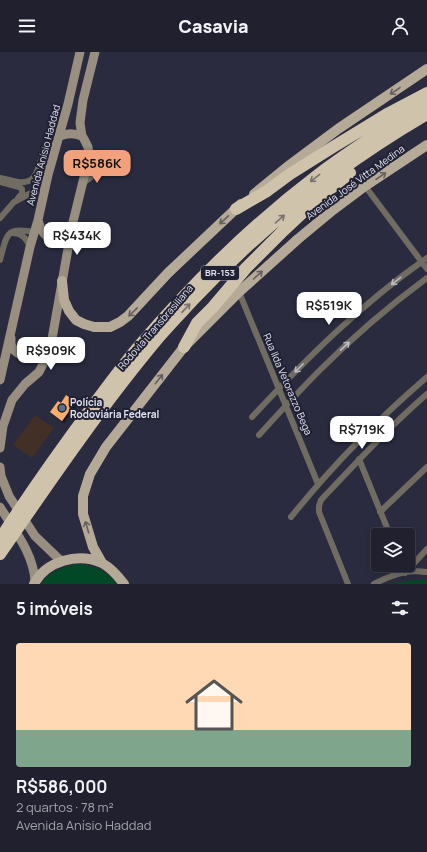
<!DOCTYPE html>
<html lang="pt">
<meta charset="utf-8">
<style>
:root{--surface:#20202f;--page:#2d2d3b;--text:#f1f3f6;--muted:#a2a3aa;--line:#3d3e4b;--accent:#f1a17b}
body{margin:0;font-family:Manrope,sans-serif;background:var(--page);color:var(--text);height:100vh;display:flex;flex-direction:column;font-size:15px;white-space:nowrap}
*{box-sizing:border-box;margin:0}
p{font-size:13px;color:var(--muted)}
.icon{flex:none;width:22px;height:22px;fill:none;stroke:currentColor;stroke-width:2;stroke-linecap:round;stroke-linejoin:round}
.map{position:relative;height:532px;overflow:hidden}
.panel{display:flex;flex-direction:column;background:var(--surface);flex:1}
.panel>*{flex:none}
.buttons{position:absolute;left:371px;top:476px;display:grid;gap:8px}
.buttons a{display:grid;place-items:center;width:44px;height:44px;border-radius:4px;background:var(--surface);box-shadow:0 2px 6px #0003,0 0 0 1px var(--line);font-size:20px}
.price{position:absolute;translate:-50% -34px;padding:0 9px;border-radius:8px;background:#fff;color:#222;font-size:13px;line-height:26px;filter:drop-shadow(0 1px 2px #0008)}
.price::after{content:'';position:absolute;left:50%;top:24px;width:12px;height:9px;margin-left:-6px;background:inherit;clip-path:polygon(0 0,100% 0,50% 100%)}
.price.current{background:var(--accent);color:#111}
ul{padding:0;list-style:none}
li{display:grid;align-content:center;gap:8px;height:212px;padding:0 16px}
li span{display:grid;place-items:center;height:124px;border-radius:4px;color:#555}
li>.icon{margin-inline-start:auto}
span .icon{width:72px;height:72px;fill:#fffc;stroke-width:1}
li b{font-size:17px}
h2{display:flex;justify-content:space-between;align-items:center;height:48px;padding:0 16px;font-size:17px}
header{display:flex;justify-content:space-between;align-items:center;height:52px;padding:0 16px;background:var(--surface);font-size:18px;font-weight:800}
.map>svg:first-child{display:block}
.industrial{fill:#423027}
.green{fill:#034826}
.building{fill:#faad6a;filter:url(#shadow)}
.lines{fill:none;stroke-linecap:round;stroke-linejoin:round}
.street{stroke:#716c62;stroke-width:6}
.secondary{stroke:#988f80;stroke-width:9}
.primary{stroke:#b5aa97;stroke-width:10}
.highway{stroke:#d0c3ab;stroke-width:12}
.oneway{stroke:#645f61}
.oneway2{stroke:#787270}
.oneway3{stroke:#bbbac0}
.service-dot{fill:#5c6f8a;stroke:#212134;stroke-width:1.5}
.labels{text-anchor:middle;stroke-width:4;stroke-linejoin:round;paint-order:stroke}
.shield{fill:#212134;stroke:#a9aab9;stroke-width:1}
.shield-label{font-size:9px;font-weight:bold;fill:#e3e4f2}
.street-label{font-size:10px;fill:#e3e4f2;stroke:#212134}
.poi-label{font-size:10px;font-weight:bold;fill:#e3e4f2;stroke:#212134;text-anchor:start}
</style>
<header><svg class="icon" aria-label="menu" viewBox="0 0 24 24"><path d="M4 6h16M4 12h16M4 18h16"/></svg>Casavia<svg class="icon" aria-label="person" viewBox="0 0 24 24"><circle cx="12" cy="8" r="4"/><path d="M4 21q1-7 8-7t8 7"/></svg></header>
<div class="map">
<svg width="427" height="532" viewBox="0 0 427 532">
<defs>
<filter id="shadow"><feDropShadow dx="2" dy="2" stdDeviation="1" flood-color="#0009"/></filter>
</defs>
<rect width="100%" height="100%" fill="#2a2b3f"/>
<path class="industrial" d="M35,363l19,13 -22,30 -19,-13z"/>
<path class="green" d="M80,512c16,2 28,8 37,20h-76c9,-13 23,-19 39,-20z
M415,528h12v4h-39z"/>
<path class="building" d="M66,343l7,5 -1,2 2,2 -12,17 -12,-9 8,-11 3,2z"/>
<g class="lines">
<path class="street" d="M87,115l20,-14
M0,126c6,1 12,3 18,4 20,3 19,-15 25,-27 3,-6 9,-9 14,-12
M0,130l19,5 3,2v4l-4,5
M83,131l30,-22
M365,134l62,83
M0,166l14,-16 19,-10 7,-6 6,-8
M12,181c10,0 14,5 18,14
M0,208c7,-25 5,-34 34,-28
M239,240l79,192
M252,365c54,-58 110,-114 175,-159
M259,383c20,-22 40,-44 61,-65 33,-33 69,-64 107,-92
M359,407l31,76
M380,460l47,-45
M291,465c41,-51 86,-97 136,-140
M401,513l4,8 22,-24
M348,532l-29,-72v-6l2,-6c34,-36 68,-73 106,-106
M374,532c13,-7 26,-12 40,-13 4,0 9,1 13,1"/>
<path class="secondary" d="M60,84c7,-3 14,-3 22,0
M38,168c5,21 21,26 33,7
M11,286c0,2 0,4 0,6 3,11 17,15 27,11 5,-3 8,-7 11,-12
M0,328l30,-133 8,-27 10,-45 20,-71 12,-52
M0,396l3,-22 9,-26 13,-16 14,-12 8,-16 5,-17 20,-113 17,-69 -1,-10 -4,-8 -2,-3 -2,-13 3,-23 12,-48
M0,415l1,9 8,20 26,40 26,25
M0,455c14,23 34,47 35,75"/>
<path class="primary" d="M254,142l33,-27 51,-38 89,-60
M62,229l2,19 5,11 7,9 8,4 10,3h16l10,-5 8,-6 40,-43 73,-69
M102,511l-9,-16 -10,-33v-18l7,-22 16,-27 78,-100 55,-55 59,-53 35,-29 32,-24 62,-41
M34,532c12,-23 44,-32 68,-21 9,5 16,13 22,21"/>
<path class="highway" d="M236,157l31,-18 23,-17 43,-27 56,-34 38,-20
M184,295l13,-24 16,-16 33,-39 38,-38 31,-29 35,-28
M0,487c29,-45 60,-89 92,-132 16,-21 31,-42 48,-62 53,-62 113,-121 179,-171 34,-26 72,-49 108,-72
M0,502c51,-74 102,-149 160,-218 11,-13 23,-25 34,-37 68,-72 147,-135 233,-185"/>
</g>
<defs><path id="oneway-shaft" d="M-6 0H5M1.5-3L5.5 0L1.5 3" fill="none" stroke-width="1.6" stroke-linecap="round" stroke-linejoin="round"/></defs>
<g class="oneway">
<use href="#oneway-shaft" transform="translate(395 39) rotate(146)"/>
<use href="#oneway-shaft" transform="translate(381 124) rotate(-34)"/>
<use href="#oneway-shaft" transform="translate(224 168) rotate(137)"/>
<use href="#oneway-shaft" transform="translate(258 223) rotate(-42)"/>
<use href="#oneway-shaft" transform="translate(133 260) rotate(136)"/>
<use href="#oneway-shaft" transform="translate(159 327) rotate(-52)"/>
<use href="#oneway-shaft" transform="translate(87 475) rotate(-106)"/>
</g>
<g class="oneway2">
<use href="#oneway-shaft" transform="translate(315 126) rotate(142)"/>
<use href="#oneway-shaft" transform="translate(280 167) rotate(-41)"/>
<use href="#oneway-shaft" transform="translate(186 256) rotate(-47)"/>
</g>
<g class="oneway3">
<use href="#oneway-shaft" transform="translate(396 229) rotate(142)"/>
<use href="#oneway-shaft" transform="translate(345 294) rotate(-43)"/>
<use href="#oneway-shaft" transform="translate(299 316) rotate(135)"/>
</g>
<circle class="service-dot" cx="62" cy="356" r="4"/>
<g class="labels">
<rect class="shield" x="201" y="214" width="38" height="14" rx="3"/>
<g class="shield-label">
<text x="220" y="224">BR-153</text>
</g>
<g class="street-label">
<text transform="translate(43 103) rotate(-75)" y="4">Avenida Anísio Haddad</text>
<text transform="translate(355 130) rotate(-36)" y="4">Avenida José Vitta Medina</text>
<text transform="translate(155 275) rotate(-49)" y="4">Rodovia Transbrasiliana</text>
<text transform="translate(288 332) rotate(67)" y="4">Rua Ilda Vetorazzo Bega</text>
</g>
<g class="poi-label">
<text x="70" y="354">Polícia<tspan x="70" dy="12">Rodoviária Federal</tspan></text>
</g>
</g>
</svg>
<div class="buttons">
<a><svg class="icon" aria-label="layers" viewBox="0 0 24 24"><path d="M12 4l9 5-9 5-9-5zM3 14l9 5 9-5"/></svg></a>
</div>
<b class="price current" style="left:97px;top:132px">R$586K</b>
<b class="price" style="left:77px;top:204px">R$434K</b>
<b class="price" style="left:329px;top:274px">R$519K</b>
<b class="price" style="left:51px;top:319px">R$909K</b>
<b class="price" style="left:362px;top:398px">R$719K</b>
</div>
<section class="panel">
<h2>5 imóveis<svg class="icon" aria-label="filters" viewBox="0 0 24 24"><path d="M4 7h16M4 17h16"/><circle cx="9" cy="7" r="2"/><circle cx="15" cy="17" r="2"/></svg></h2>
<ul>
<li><span style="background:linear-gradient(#ffd9b3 70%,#7fa58c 0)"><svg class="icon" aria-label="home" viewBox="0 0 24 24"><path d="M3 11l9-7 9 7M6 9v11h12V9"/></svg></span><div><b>R$586,000</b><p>2 quartos · 78 m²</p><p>Avenida Anísio Haddad</p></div></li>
</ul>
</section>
